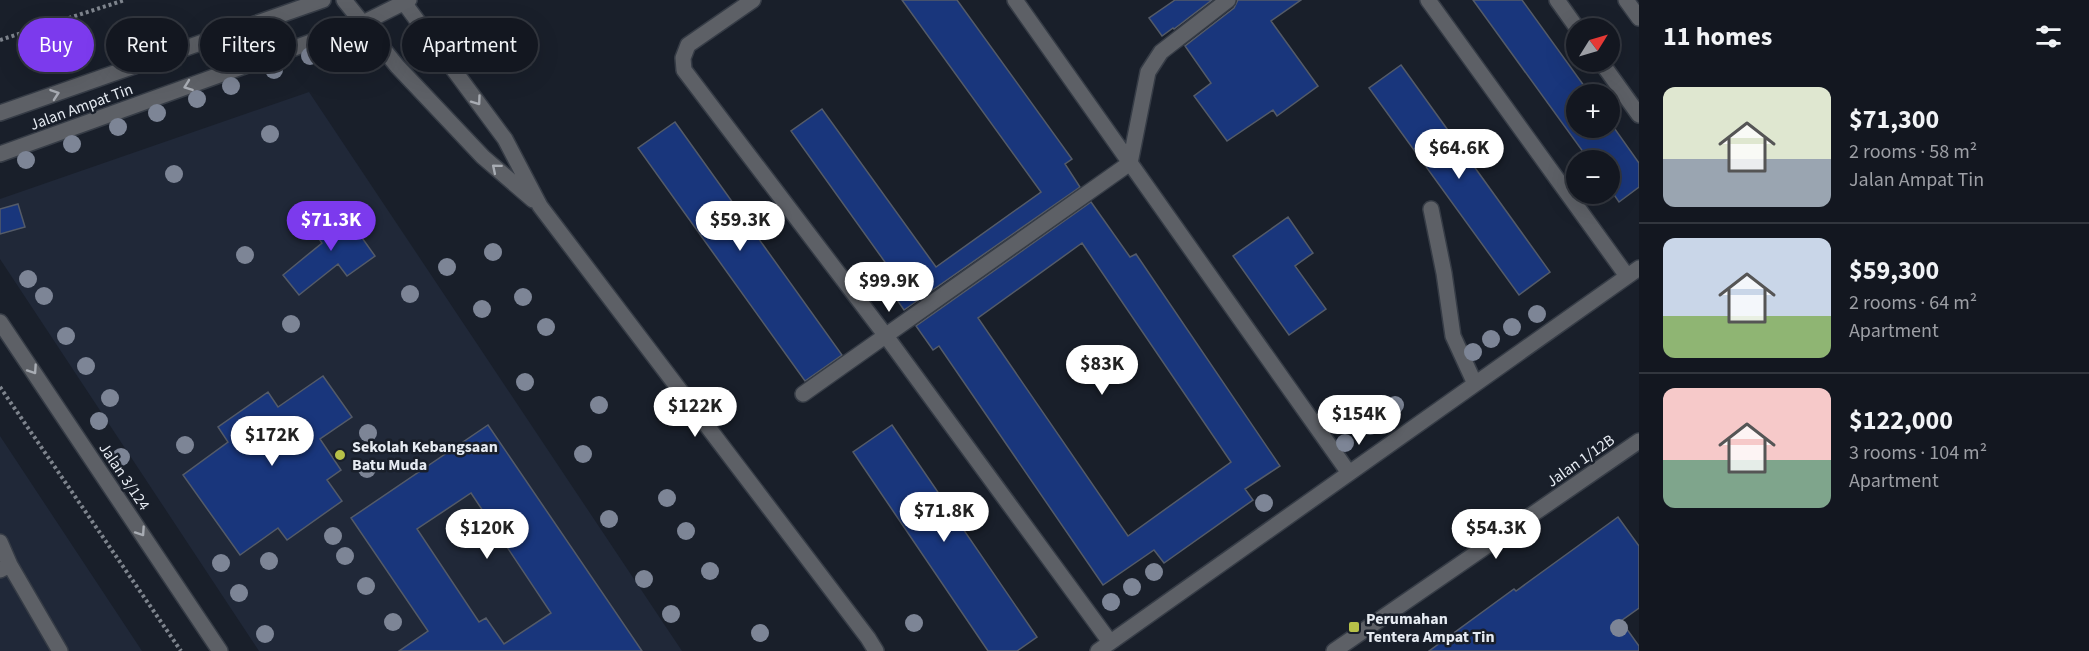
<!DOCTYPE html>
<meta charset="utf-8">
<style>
:root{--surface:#131720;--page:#1c2029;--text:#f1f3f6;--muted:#9d9fa5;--line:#32363e;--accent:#7c3aed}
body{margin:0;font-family:"Source Sans 3",sans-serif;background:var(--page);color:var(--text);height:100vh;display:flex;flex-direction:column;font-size:22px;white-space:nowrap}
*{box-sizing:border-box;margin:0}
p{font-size:20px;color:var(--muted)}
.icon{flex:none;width:33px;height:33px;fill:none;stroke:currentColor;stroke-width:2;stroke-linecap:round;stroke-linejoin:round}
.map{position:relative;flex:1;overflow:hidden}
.drawer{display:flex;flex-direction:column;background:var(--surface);width:450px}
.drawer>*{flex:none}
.banner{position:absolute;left:18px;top:18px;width:570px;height:54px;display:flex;gap:12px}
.needle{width:39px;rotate:53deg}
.buttons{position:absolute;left:1566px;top:18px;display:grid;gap:12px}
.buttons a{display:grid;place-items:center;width:54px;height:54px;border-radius:50%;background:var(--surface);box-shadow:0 6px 24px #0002,0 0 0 2px var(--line);font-size:30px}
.price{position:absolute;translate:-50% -51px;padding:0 14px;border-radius:21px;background:#fff;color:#222;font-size:20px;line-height:39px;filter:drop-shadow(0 2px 3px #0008)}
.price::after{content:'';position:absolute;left:50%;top:36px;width:18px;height:14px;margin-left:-9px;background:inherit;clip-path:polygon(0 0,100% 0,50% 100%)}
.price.active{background:var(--accent);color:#fff}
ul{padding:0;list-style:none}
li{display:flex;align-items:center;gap:18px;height:150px;padding:0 24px}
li+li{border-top:2px solid var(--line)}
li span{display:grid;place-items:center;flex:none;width:168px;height:120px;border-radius:12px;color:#555}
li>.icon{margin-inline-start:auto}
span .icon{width:72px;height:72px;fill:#fffc;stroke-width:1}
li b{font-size:26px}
h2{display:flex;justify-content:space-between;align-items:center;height:72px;padding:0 24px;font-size:26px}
.chip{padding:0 21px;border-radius:27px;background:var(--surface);box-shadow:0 6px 24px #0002,0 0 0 2px var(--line);font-size:21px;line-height:54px}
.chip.active{background:var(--accent);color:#fff}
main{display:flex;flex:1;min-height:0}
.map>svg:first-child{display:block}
.built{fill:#202838}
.building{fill:#19367c;stroke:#545b68;stroke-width:1.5;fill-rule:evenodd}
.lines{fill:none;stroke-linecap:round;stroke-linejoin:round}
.minor-casing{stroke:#363c46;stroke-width:18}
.path{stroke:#7e848d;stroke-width:4;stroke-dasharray:3 3;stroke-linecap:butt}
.minor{stroke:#5d6066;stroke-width:15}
.tree{fill:#7d8596}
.oneway{stroke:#a8acb3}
.poi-dot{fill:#b7c148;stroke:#191f2a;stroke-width:2}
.labels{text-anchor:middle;stroke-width:5;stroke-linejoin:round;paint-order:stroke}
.street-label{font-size:16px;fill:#e6ebf2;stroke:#191f2a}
.poi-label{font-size:16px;font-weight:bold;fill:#e6ebf2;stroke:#191f2a;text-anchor:start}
</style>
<main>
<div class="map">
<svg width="1639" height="651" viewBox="0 0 1639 651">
<rect width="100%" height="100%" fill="#191f2a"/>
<path class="built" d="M309,92l373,559h-423l-259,-392v-60z
M0,436l142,215h-142z"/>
<path class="building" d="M902,0h55l115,159 -7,5 15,23 -176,123 -9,-13 10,-7 -114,-159 31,-22 114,158 105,-75z
M1175,0h37l-38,29 -1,-1 -11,8 -13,-18z
M1238,0h63l-30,21 47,65 -41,30 -4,-6 -46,31 -33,-45 17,-13 -26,-37 49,-38z
M1473,0h49l68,94h-14v34h34v-6l29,41v24l-20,15 -9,-13v-29h-21z
M1401,65l149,207 -31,23 -150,-207z
M675,122l167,233 -37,26 -167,-233z
M1091,202l39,55 6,-3 144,212 -35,23 8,11 -89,63 -10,-13 -51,35 -164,-239 -6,4 -17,-24zM1082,243l149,219 -103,74 -150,-218z
M18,204l7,23 -25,7v-25z
M340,207l35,49 -28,20 -9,-12 -39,31 -16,-20 39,-32 -11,-15z
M1288,217l25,36 -18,13 31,43 -37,26 -56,-79z
M323,376l29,41 -32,22 21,31 -14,10 15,21 -55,39 -9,-12 -38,27 -57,-80 45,-33 -10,-15 50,-35 10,15z
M488,425l154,226h-243l29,-20 -77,-113zM471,493l80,120 -47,31 -18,-26 -7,4 -62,-93z
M892,425l145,212 -20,14h-29l-135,-199z
M1618,517l21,29v62l-18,13 18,25v5h-210l85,-62 2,2z"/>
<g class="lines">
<g class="minor-casing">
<path id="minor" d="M344,0l53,66 86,91 50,43
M402,0l103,139 35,67 328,432 8,13
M753,0l-65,45 -5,13 1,12 202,266 224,306
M1015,0l334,473
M1428,0l199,276
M1557,0l20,28
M1626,0l13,18
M1601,62l38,53
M0,113l323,-113
M0,154l361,-130 48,-24
M1431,209l13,64 9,63 22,48
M0,322l220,329
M803,394l327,-231 18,-91 13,-20 67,-52
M0,542l10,23 -10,5
M10,565l50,86
M1098,651l541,-383
M1334,651l305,-210"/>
</g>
<path class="path" d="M0,40l125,-40
M0,387l181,264"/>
<use href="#minor" class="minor"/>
</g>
<g class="tree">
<circle cx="310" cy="56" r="9"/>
<circle cx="274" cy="70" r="9"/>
<circle cx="231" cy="86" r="9"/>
<circle cx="197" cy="99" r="9"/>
<circle cx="157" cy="113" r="9"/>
<circle cx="118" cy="127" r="9"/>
<circle cx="270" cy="134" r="9"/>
<circle cx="72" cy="144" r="9"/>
<circle cx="26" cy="160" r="9"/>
<circle cx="174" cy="174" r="9"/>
<circle cx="493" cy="252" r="9"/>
<circle cx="245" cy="255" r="9"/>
<circle cx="447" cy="267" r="9"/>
<circle cx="28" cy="279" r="9"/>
<circle cx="410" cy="294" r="9"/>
<circle cx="44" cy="296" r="9"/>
<circle cx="523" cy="297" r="9"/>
<circle cx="482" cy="309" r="9"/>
<circle cx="1537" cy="314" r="9"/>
<circle cx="291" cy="324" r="9"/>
<circle cx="546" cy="327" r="9"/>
<circle cx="1512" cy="327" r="9"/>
<circle cx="66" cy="336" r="9"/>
<circle cx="1491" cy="339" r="9"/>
<circle cx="1473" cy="352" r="9"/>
<circle cx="86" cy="366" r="9"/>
<circle cx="525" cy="382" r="9"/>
<circle cx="110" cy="398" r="9"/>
<circle cx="599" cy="405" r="9"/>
<circle cx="1395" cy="405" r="9"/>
<circle cx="99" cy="421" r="9"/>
<circle cx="1370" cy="426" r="9"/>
<circle cx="368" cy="433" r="9"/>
<circle cx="1345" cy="443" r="9"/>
<circle cx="185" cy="445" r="9"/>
<circle cx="583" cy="454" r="9"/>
<circle cx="121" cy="457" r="9"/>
<circle cx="367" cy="469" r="9"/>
<circle cx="667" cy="498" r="9"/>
<circle cx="1264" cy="503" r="9"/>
<circle cx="609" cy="519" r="9"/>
<circle cx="686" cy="531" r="9"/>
<circle cx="333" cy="536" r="9"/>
<circle cx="345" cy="556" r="9"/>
<circle cx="269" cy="561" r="9"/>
<circle cx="221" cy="563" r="9"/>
<circle cx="710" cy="571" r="9"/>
<circle cx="1154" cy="572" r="9"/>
<circle cx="644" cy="579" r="9"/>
<circle cx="366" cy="586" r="9"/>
<circle cx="1132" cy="587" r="9"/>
<circle cx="239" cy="593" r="9"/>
<circle cx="1111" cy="602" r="9"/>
<circle cx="671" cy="614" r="9"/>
<circle cx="393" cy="622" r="9"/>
<circle cx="914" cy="623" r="9"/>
<circle cx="1619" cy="628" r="9"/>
<circle cx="760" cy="633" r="9"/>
<circle cx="265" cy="634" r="9"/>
</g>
<defs><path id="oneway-chevron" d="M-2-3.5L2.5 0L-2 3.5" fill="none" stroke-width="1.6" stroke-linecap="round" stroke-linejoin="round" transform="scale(1.5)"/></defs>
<g class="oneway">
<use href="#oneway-chevron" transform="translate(188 86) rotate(160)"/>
<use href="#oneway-chevron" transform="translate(55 94) rotate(-19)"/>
<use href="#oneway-chevron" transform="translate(477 101) rotate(54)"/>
<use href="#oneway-chevron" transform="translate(496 168) rotate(-140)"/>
<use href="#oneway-chevron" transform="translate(33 370) rotate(56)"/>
<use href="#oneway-chevron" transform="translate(141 532) rotate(56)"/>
</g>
<g class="poi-dot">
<circle cx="340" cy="455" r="6"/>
<rect x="1348" y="621" width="12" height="12" rx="3"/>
</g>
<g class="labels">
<g class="street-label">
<text transform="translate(81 106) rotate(-20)" y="6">Jalan Ampat Tin</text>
<text transform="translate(1580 460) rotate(-35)" y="6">Jalan 1/12B</text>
<text transform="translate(125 476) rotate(56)" y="6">Jalan 3/124</text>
</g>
<g class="poi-label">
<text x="352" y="452">Sekolah Kebangsaan<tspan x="352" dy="18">Batu Muda</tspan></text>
<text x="1366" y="624">Perumahan<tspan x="1366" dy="18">Tentera Ampat Tin</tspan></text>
</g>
</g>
</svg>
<div class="buttons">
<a><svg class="needle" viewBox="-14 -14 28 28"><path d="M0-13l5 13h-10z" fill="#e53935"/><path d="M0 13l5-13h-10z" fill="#9d9fa5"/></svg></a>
<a>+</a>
<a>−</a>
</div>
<b class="price" style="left:1459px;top:180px">$64.6K</b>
<b class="price active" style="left:331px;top:252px">$71.3K</b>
<b class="price" style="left:740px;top:252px">$59.3K</b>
<b class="price" style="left:889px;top:313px">$99.9K</b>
<b class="price" style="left:1102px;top:396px">$83K</b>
<b class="price" style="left:695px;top:438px">$122K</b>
<b class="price" style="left:1359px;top:446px">$154K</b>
<b class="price" style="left:272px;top:467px">$172K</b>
<b class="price" style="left:944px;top:543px">$71.8K</b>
<b class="price" style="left:487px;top:560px">$120K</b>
<b class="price" style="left:1496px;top:560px">$54.3K</b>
<div class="banner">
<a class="chip active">Buy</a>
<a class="chip">Rent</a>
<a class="chip">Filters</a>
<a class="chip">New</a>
<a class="chip">Apartment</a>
</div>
</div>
<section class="drawer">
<h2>11 homes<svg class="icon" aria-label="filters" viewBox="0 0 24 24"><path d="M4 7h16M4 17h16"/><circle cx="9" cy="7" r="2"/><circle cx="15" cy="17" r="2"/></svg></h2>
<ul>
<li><span style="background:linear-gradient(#dfe7d0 60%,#9aa5b1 0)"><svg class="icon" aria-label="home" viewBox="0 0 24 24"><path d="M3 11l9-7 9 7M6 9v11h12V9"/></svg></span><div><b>$71,300</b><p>2 rooms · 58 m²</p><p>Jalan Ampat Tin</p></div></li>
<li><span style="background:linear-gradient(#c9d6e8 65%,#8fb573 0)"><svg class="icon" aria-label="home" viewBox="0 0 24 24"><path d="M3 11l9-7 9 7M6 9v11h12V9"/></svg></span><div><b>$59,300</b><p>2 rooms · 64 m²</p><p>Apartment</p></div></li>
<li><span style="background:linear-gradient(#f6c9c9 60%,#7fa58c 0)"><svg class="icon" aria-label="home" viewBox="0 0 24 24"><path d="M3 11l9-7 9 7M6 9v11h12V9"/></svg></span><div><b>$122,000</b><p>3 rooms · 104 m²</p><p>Apartment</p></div></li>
</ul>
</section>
</main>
